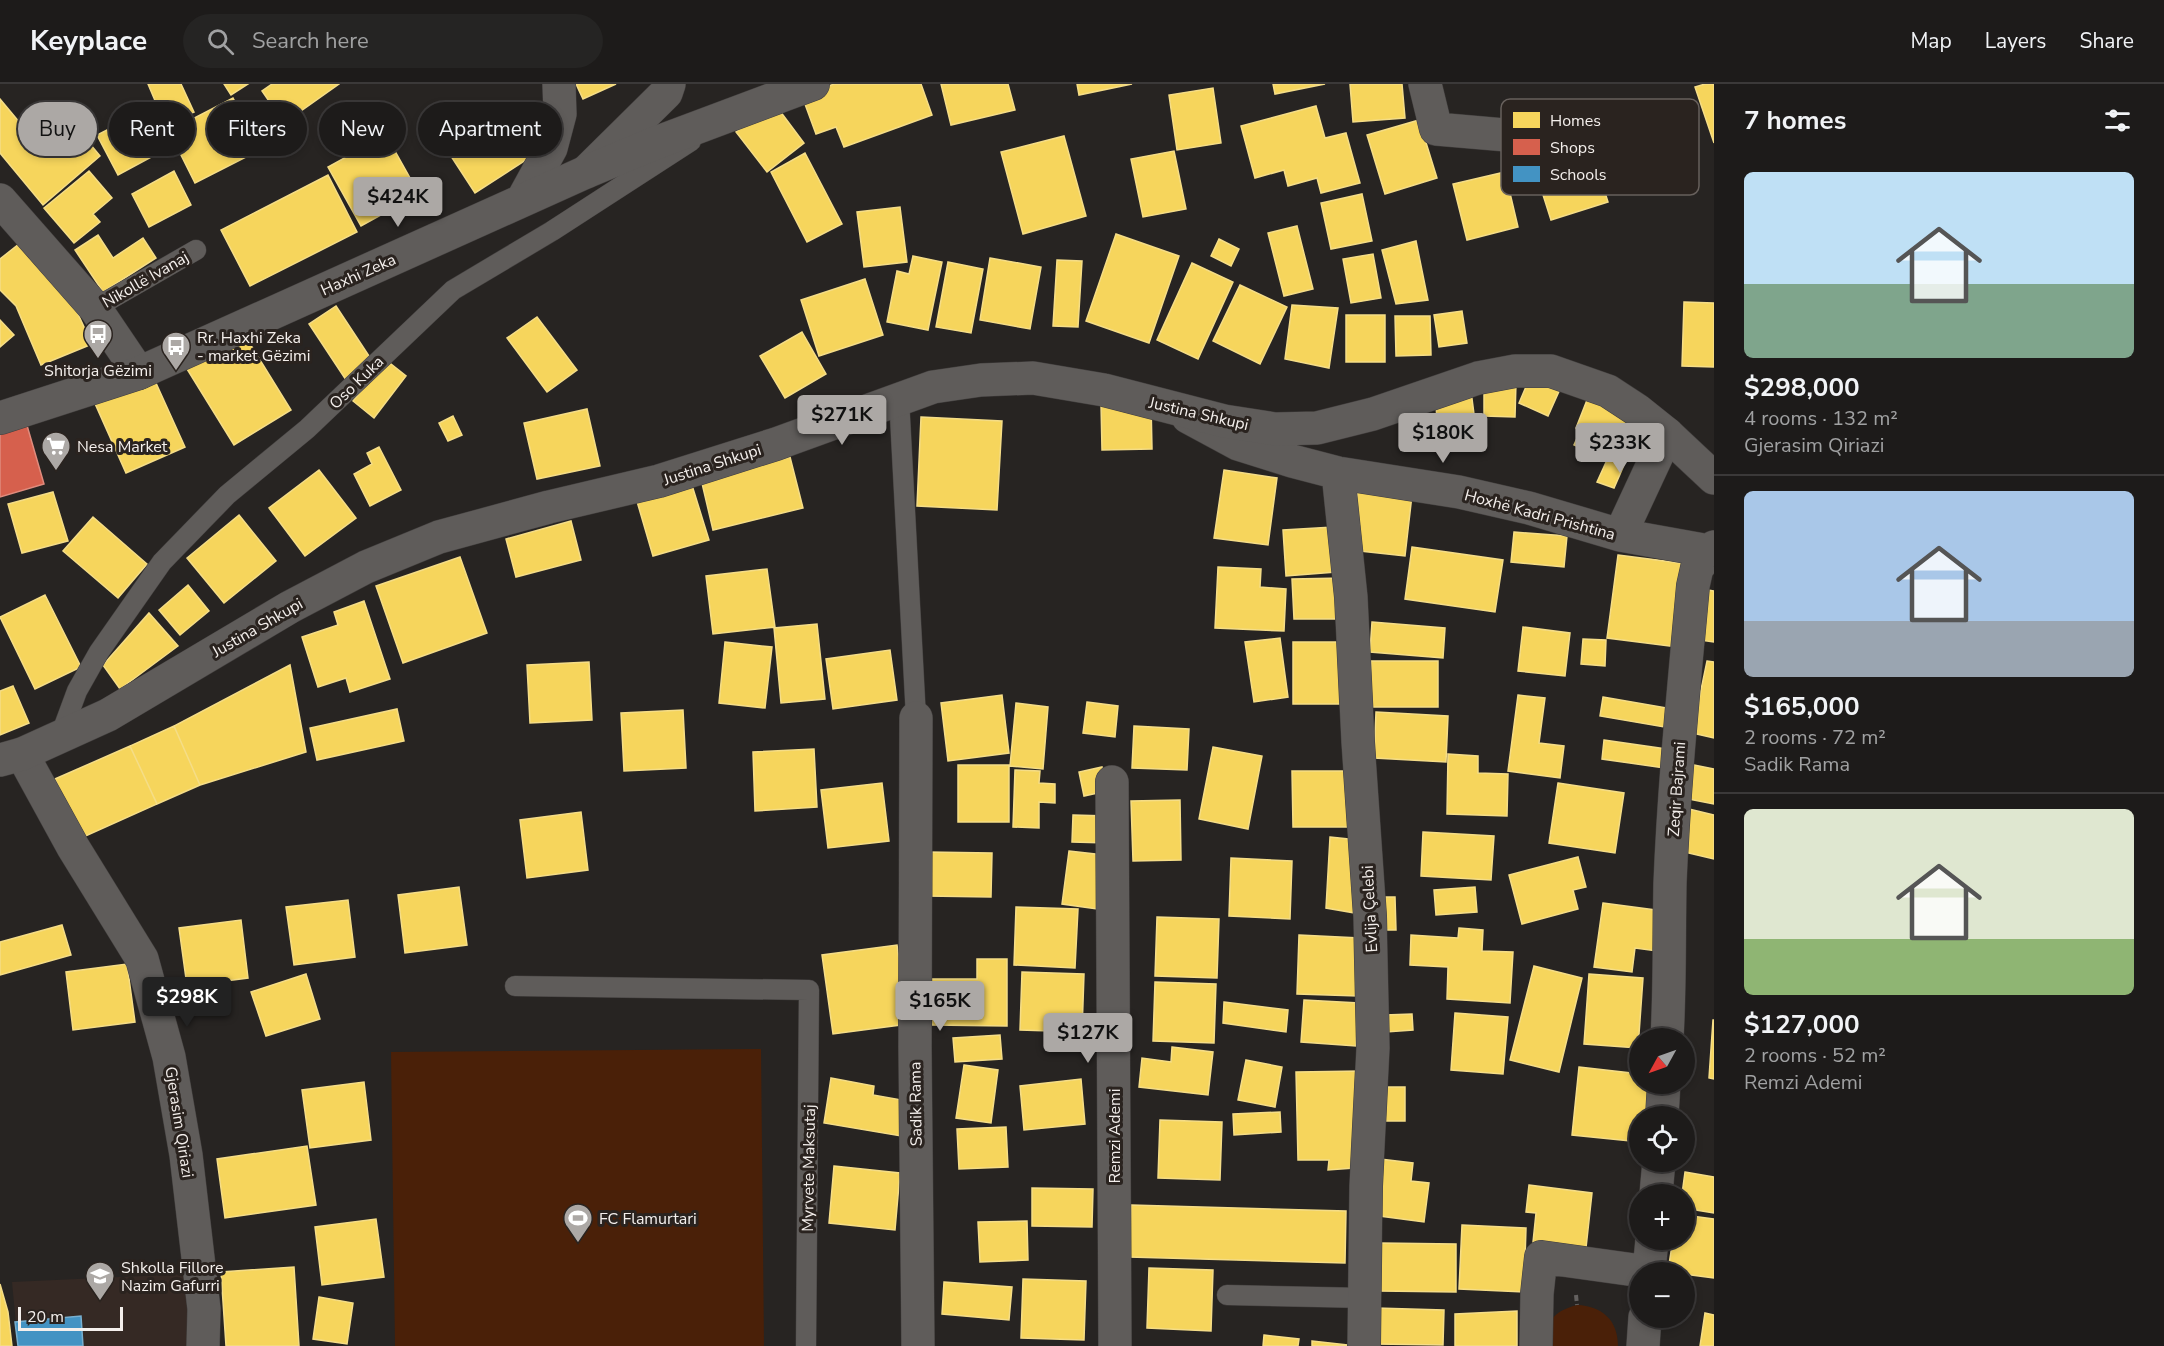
<!DOCTYPE html>
<meta charset="utf-8">
<style>
:root{--surface:#1d1b1a;--page:#252423;--text:#f1f3f6;--muted:#a0a1a2;--line:#3b3939;--accent:#aca8a5}
body{margin:0;font-family:"Nunito Sans",sans-serif;background:var(--page);color:var(--text);height:100vh;display:flex;flex-direction:column;font-size:22px;white-space:nowrap}
*{box-sizing:border-box;margin:0}
p{font-size:20px;color:var(--muted)}
.icon{flex:none;width:33px;height:33px;fill:none;stroke:currentColor;stroke-width:2;stroke-linecap:round;stroke-linejoin:round}
.map{position:relative;flex:1;overflow:hidden}
.panel{display:flex;flex-direction:column;background:var(--surface);width:450px}
.panel>*{flex:none}
.top-card{position:absolute;left:18px;top:18px;width:570px;height:54px;display:flex;gap:12px}
.needle{width:39px;rotate:230deg}
.buttons{position:absolute;left:1629px;top:944px;display:grid;gap:12px}
.buttons a{display:grid;place-items:center;width:66px;height:66px;border-radius:50%;background:var(--surface);box-shadow:0 3px 9px #0003,0 0 0 2px var(--line);font-size:30px}
.scale{position:absolute;left:18px;bottom:15px;width:105px;box-sizing:border-box;padding-left:6px;border:3px solid #f4efec;border-top:0;font-size:16px;line-height:21px;white-space:nowrap;color:#f4efec;-webkit-text-stroke:4px #2a231f;paint-order:stroke}
.price{position:absolute;translate:-50% -51px;padding:0 14px;border-radius:6px;background:var(--accent);color:#111;font-size:20px;line-height:39px;filter:drop-shadow(0 2px 3px #0008)}
.price::after{content:'';position:absolute;left:50%;top:36px;width:18px;height:14px;margin-left:-9px;background:inherit;clip-path:polygon(0 0,100% 0,50% 100%)}
.price.selected{background:#222;color:#fff}
ul{padding:0;list-style:none}
li{display:grid;align-content:center;gap:12px;height:318px;padding:0 30px}
li+li{border-top:2px solid var(--line)}
li span{display:grid;place-items:center;height:186px;border-radius:9px;color:#555}
li>.icon{margin-inline-start:auto}
span .icon{width:108px;height:108px;fill:#fffc;stroke-width:1}
li b{font-size:26px}
h2{display:flex;justify-content:space-between;align-items:center;height:72px;padding:0 30px;font-size:26px}
.pill{padding:0 21px;border-radius:27px;background:var(--surface);box-shadow:0 3px 9px #0003,0 0 0 2px var(--line);font-size:21px;line-height:54px}
.pill.selected{background:var(--accent);color:#111}
header{display:flex;align-items:center;gap:36px;box-sizing:border-box;height:84px;padding:0 30px;background:var(--surface);border-bottom:2px solid var(--line)}
header strong{font-size:28px}
nav{display:flex;gap:33px;margin-inline-start:auto;font-size:21px}
.search{width:420px;height:54px;background:var(--page);display:flex;align-items:center;gap:15px;box-sizing:border-box;padding:0 21px;border-radius:33px;color:var(--muted);font-size:22px}
main{display:flex;flex:1;min-height:0}
.map>svg:first-child{display:block}
.built{fill:#352924}
.green{fill:#4a2008}
.homes{fill:#f6d55c;stroke:#f5dd87;stroke-width:1.5}
.shops{fill:#d6604d;stroke:#df8b7d;stroke-width:1.5}
.schools{fill:#4393c3;stroke:#78afcf;stroke-width:1.5}
.lines{fill:none;stroke-linecap:round;stroke-linejoin:round}
.lane-casing{stroke:#413e3d;stroke-width:21}
.street-casing{stroke:#413e3d;stroke-width:34}
.secondary-casing{stroke:#413e3d;stroke-width:34}
.path{stroke:#63605f;stroke-width:4;stroke-dasharray:6 3;stroke-linecap:butt}
.lane{stroke:#5f5c5a;stroke-width:20}
.street{stroke:#5f5c5a;stroke-width:33}
.secondary{stroke:#5f5c5a;stroke-width:33}
.labels{text-anchor:middle;stroke-width:6;stroke-linejoin:round;paint-order:stroke}
.street-label{font-size:16px;fill:#f4efec;stroke:#2a231f}
.poi-label{font-size:16px;fill:#f4efec;stroke:#2a231f;text-anchor:start}
.key{fill:#2a231f;stroke:#67605c;stroke-width:1.5}
.key-label{font-size:16px;fill:#f4efec}
</style>
<header>
<strong>Keyplace</strong>
<div class="search"><svg class="icon" aria-label="search" viewBox="0 0 24 24"><circle cx="10" cy="10" r="6"/><path d="M15 15l6 6"/></svg>Search here</div>
<nav><a>Map</a><a>Layers</a><a>Share</a></nav>
</header>
<main>
<div class="map">
<svg width="1714" height="1262" viewBox="0 0 1714 1262">
<rect width="100%" height="100%" fill="#272422"/>
<path class="built" d="M186,1190l2,72h-170l-6,-64z"/>
<path class="green" d="M761,965l3,297h-369l-4,-294z
M1577,1221c25,1 41,15 41,41h-74c3,-25 8,-34 33,-41z"/>
<path class="homes" d="M148,0h33l13,28 -29,12z
M224,0h24l-17,11z
M272,0h67l-55,39 -22,-32z
M576,0h40l-33,15z
M834,0h87l11,31 -88,32 -8,-20 -20,7 -14,-38z
M941,0h67l7,26 -64,15z
M1077,0h55l-53,11z
M1273,0h52l-50,10z
M1350,0h52l3,34 -52,4z
M1705,0h8l1,2v57l-19,-56z
M1213,4l8,55 -44,7 -8,-55z
M233,14l27,52 -65,33 -26,-52z
M0,15l30,36 9,-8 21,24 21,-18 19,23 -57,49 -43,-52z
M774,19l30,40 -37,29 -31,-40z
M1316,22l9,32 21,-5 14,50 -39,10 -4,-15 -29,8 -4,-16 -29,8 -14,-52z
M150,24l20,39 -52,28 -21,-40z
M502,26l30,46 -57,37 -30,-46z
M1419,36l18,58 -52,16 -18,-59z
M386,51l33,59 -58,32 -33,-59z
M1064,52l22,80 -63,18 -22,-82z
M1588,55l20,63 -57,18 -20,-63z
M1174,67l12,58 -43,8 -12,-58z
M805,69l37,71 -35,18 -36,-70z
M89,87l23,27 -19,16 7,8 -26,21 -30,-35z
M174,87l17,34 -42,22 -17,-33z
M1505,88l13,55 -51,13 -14,-56z
M328,91l29,57 -107,54 -29,-56z
M1362,110l10,47 -41,8 -10,-46z
M900,123l7,55 -43,5 -7,-55z
M1297,142l16,63 -29,7 -16,-63z
M1116,150l63,22 -30,87 -63,-22z
M98,151l15,23 30,-20 13,20 -53,34 -28,-42z
M1219,155l20,10 -8,17 -20,-10z
M24,156l40,44 28,60 -51,21 -25,-59 -16,-16v-31z
M1416,157l12,59 -32,4 -14,-54z
M1373,170l8,44 -30,5 -8,-44z
M913,172l29,6 -14,68 -41,-8 10,-51 12,3z
M990,174l51,9 -11,62 -50,-9z
M1057,176l25,1 -4,66 -25,-1z
M948,178l35,7 -12,64 -35,-6z
M1192,179l41,19 -35,77 -41,-19z
M865,195l18,56 -64,21 -18,-56z
M1240,201l47,22 -27,57 -47,-23z
M1684,218l30,1v64l-32,-1z
M1292,221l46,3 -9,60 -44,-9z
M336,222l37,56 -27,18 -37,-56z
M1462,227l5,32 -28,4 -5,-32z
M1346,231h39v47h-39z
M1395,232h35l1,39 -35,1z
M537,233l40,53 -30,22 -40,-54z
M0,236l14,15 -14,12z
M802,248l24,42 -41,24 -25,-42z
M244,250l47,76 -57,35 -47,-76z
M386,276l20,16 -32,42 -21,-17z
M151,288l34,75 -59,26 -33,-74z
M1531,291l29,14 -12,27 -29,-13z
M1484,298l32,1 -1,34 -31,-1z
M1471,307l3,23 -37,4 -2,-22z
M1589,311l52,20 -12,33 -53,-20z
M1151,319l1,46 -50,1 -1,-46z
M587,325l13,57 -63,13 -13,-56z
M453,332l9,19 -14,6 -9,-18z
M921,333l81,4 -5,89 -80,-4z
M1579,350l49,22 -14,32 -17,-6 10,-22 -33,-15z
M379,363l22,43 -31,16 -16,-32 18,-10 -5,-11z
M790,373l13,51 -90,22 -12,-51z
M319,386l37,48 -51,38 -36,-48z
M1224,386l53,8 -9,67 -54,-7z
M691,398l18,58 -56,16 -17,-58z
M1358,405l54,6 -7,61 -54,-6z
M53,408l15,49 -46,12 -14,-49z
M239,431l37,46 -52,42 -37,-45z
M93,433l54,47 -29,34 -55,-47z
M571,437l10,39 -65,17 -10,-38z
M1333,443l3,45 -50,4 -3,-46z
M1514,448l53,4 -3,31 -53,-5z
M1412,463l91,13 -8,52 -90,-13z
M1618,471l70,9 -11,83 -70,-9z
M460,473l27,76 -84,30 -27,-77z
M1218,483l43,2 -1,18 26,2 -2,42 -69,-3z
M767,485l8,58 -62,7 -7,-58z
M1343,494l2,41h-51l-2,-40z
M188,501l21,26 -29,24 -21,-25z
M1702,505l12,2v51l-20,-3z
M45,511l36,72 -46,22 -35,-72z
M364,517l26,78 -40,13 -4,-14 -28,9 -16,-50 36,-12 -4,-13z
M149,529l29,33 -58,43 -17,-24z
M1372,538l73,6 -2,30 -73,-6z
M817,540l8,75 -44,4 -7,-75z
M1523,543l47,6 -5,43 -47,-5z
M1280,554l8,59 -34,5 -9,-60z
M1583,555l23,1 -1,26 -24,-2z
M725,558l47,5 -7,61 -46,-5z
M1293,558h51v62h-51z
M890,566l7,50 -64,9 -7,-50z
M1371,577h67v46h-67z
M1707,577l7,1v76l-22,-5z
M589,578l3,58 -62,3 -3,-58z
M290,581l16,87 -106,33 -26,-59z
M13,602l16,37 -29,12v-44z
M1002,611l7,58 -61,8 -7,-58z
M1518,611l27,3 -6,45 25,3 -4,32 -52,-7z
M1603,613l70,12 -3,19 -70,-12z
M1087,618l31,4 -3,31 -32,-4z
M1016,619l32,4 -5,62 -33,-3z
M397,625l7,32 -87,19 -7,-32z
M683,626l3,58 -62,3 -3,-58z
M1376,628l72,4 -2,46 -72,-4z
M174,642l26,59 -43,19 -27,-58z
M1134,642l55,3 -2,41 -55,-2z
M1604,656l69,10 -2,19 -69,-10z
M130,662l27,58 -76,34 -26,-59z
M1213,663l49,9 -14,73 -49,-10z
M814,665l3,58 -62,4 -2,-59z
M1448,670l30,2v17l30,1 -1,42 -60,-2z
M958,681h51v57h-51z
M1694,681l20,4v35l-26,-5z
M1102,683l5,24 -23,5 -5,-24z
M1015,686l25,1 -1,12 16,1v19l-16,-1v26l-26,-1z
M1292,687h60v56h-59z
M882,699l7,58 -61,7 -7,-58z
M1558,699l66,10 -9,60 -66,-10z
M1180,716l1,60 -48,1 -2,-60z
M1689,725l25,6v44l-34,-8z
M581,728l7,58 -61,8 -7,-58z
M1073,731l35,1 -1,27 -35,-1z
M1423,748l71,4 -3,44 -70,-4z
M1330,753l28,3 -3,73 -29,-5z
M1069,767l35,4 -7,54 -35,-5z
M927,768l65,1 -1,44 -65,-1z
M1578,773l8,30 -13,3 5,19 -56,15 -13,-49z
M1231,774l61,3 -2,58 -61,-3z
M459,803l8,58 -62,8 -7,-58z
M1475,803l2,25 -41,3 -2,-25z
M1383,813h12l1,33h-12z
M348,816l7,57 -61,8 -8,-58z
M1603,819l60,8 -6,40 -22,-3 -3,24 -38,-5z
M1016,823l62,2 -3,59 -61,-3z
M1157,833l62,2 -2,59 -62,-2z
M241,836l7,58 -61,8 -8,-58z
M62,841l9,30 -71,20v-33z
M1459,844l24,2 -1,21 31,1 -3,51 -63,-4 1,-32 -38,-2 1,-30 47,3z
M1299,851l61,3 -2,58 -61,-2z
M897,861l11,79 -75,10 -11,-79z
M977,875h30v67l-75,-1 -1,-46h46z
M127,880l8,58 -62,8 -7,-58z
M1534,882l48,12 -23,94 -49,-12z
M1022,888l62,2 -2,58 -62,-2z
M306,890l14,45 -54,17 -15,-44z
M1589,890l54,4 -5,70 -54,-4z
M1155,898l61,2 -2,59 -61,-2z
M1304,916l55,3 -3,43 -55,-4z
M1224,918l64,8 -2,22 -63,-9z
M1455,929l53,4 -5,57 -52,-4z
M1412,930l1,16 -27,2 -1,-17z
M1713,936h1v59l-5,-1z
M1000,951l2,24 -47,3 -2,-24z
M1172,963l41,5 -5,43 -69,-8 3,-29 29,4z
M1246,976l36,7 -7,40 -37,-7z
M964,981l34,5 -7,53 -35,-5z
M1579,983l61,7v9h10l-4,33h-6v26l-68,-7z
M1361,987l-7,97 -26,2 1,-10h-31l-2,-88z
M831,994l43,8 -1,9 40,7 -6,35 -83,-14z
M1081,995l4,45 -61,6 -4,-44z
M364,998l7,58 -61,8 -8,-58z
M1384,1003h21v34h-21z
M1280,1028l1,20 -47,3 -1,-21z
M1160,1036l62,2 -2,58 -62,-2z
M1006,1043l2,40 -49,2 -2,-40z
M307,1062l9,59 -91,13 -8,-59z
M1380,1075l33,4 -2,18 18,2 -5,39 -52,-7z
M834,1082l66,7 -5,57 -66,-7z
M1685,1088l29,5v36l-30,-5v-14h-2z
M1529,1101l63,8 -6,55 -53,-6 3,-29 -10,-1z
M1032,1104l61,1 -1,38 -60,-1z
M1131,1121l215,6 -1,52 -216,-6z
M1684,1131l30,4v59l-30,-4v-2l-16,-1 5,-32h11z
M376,1135l8,58 -62,8 -7,-58z
M1027,1137l1,39 -48,2 -2,-40z
M1462,1141l64,3 -2,64 -65,-3z
M1380,1159l76,1v48l-77,-1z
M294,1183l5,79h-73l-5,-74z
M1149,1184l64,2 -2,61 -64,-3z
M1023,1195l63,2 -2,59 -63,-2z
M944,1198l68,5 -3,33 -67,-6z
M0,1200l8,28 4,34h-12z
M319,1213l34,6 -6,41 -34,-5z
M1376,1224l68,2 -1,35 -67,-1z
M1517,1227v35h-62v-32z
M1705,1229l9,2v31h-14z
M1264,1251l35,4 -1,7h-35z
M1312,1257l45,5h-45z"/>
<path class="shops" d="M26,338l18,62 -44,13v-67z"/>
<path class="schools" d="M81,1232l2,30h-65l-3,-24z"/>
<g class="lines">
<g class="lane-casing">
<path id="lane" d="M95,224l101,-58
M899,314l17,320
M60,653l17,-46 22,-39 63,-90 65,-67 80,-66 146,-139 99,-59 139,-90
M515,902l294,4 -3,356
M1227,1211l138,3"/>
</g>
<g class="street-casing">
<path id="street" d="M1425,0l11,45 128,11
M586,88l80,-79 3,-9
M523,115l28,-51 9,-34 -1,-30
M0,116l95,108 44,65
M1188,333l50,27 54,17 46,12 121,19 70,16 91,27 89,16
M1338,389l13,124 7,145 12,174 3,132 -7,138 -2,160
M1620,451l47,-101
M916,634l-1,329 3,299
M22,670l51,93 69,112 27,98 17,98 18,154 -1,37
M1112,698l3,564
M1667,954c3,-52 2,-103 3,-155 4,-99 14,-198 23,-297l4,-18 17,-21
M1662,1032l2,-33
M1656,1110l3,-33
M1649,1188l3,-33
M1536,1262l1,-52 4,-37 108,15
M1643,1262l2,-29"/>
</g>
<g class="secondary-casing">
<path id="secondary" d="M0,334l139,-45 447,-201 67,-28 160,-60
M0,676l22,-6 86,-39 182,-108 76,-40 73,-30 110,-30 110,-26 117,-37 157,-57 48,-7 52,-2 71,12 120,31 51,8 42,-1 56,-14 105,-36 37,-7h36l57,20 29,19 30,24 47,44"/>
</g>
<path class="path" d="M1576,1211l1,10"/>
<use href="#lane" class="lane"/>
<use href="#street" class="street"/>
<use href="#secondary" class="secondary"/>
</g>
<defs>
<g id="bus-pin" transform="scale(1.5)"><path d="M0 17L-7.5 6A9.5 9.5 0 1 1 7.5 6Z" fill="#aca8a5" stroke="#2a231f"/><path d="M-5-6H5V4H4V6H2V4H-2V6H-4V4H-5ZM-3.5-4V0h7V-4ZM-3.5 1.2v1.5H-2V1.2ZM2 1.2v1.5H3.5V1.2Z" fill="#fff"/></g>
<g id="supermarket-pin" transform="scale(1.5)"><path d="M0 17L-7.5 6A9.5 9.5 0 1 1 7.5 6Z" fill="#aca8a5" stroke="#2a231f"/><path d="M-6-5.5h2.5l.6 2H6L4.5 2H-2.5L-4.4-4H-6ZM-1.5 3.2a1.3 1.3 0 1 0 .1 0ZM3 3.2a1.3 1.3 0 1 0 .1 0Z" fill="#fff"/></g>
<g id="stadium-pin" transform="scale(1.5)"><path d="M0 17L-7.5 6A9.5 9.5 0 1 1 7.5 6Z" fill="#aca8a5" stroke="#2a231f"/><path d="M0-5a6.5 5 0 1 0 0 10a6.5 5 0 1 0 0-10ZM-3.5-1.8h7v3.6h-7Z" fill="#fff"/></g>
<g id="school-pin" transform="scale(1.5)"><path d="M0 17L-7.5 6A9.5 9.5 0 1 1 7.5 6Z" fill="#aca8a5" stroke="#2a231f"/><path d="M0-5L7-2L0 1L-7-2ZM-4 1L0 2.5L4 1V4Q0 6-4 4Z" fill="#fff"/></g>
</defs>
<g fill-rule="evenodd">
<use href="#bus-pin" x="98" y="250"/>
<use href="#bus-pin" x="176" y="262"/>
<use href="#supermarket-pin" x="56" y="362"/>
<use href="#stadium-pin" x="578" y="1134"/>
<use href="#school-pin" x="100" y="1192"/>
</g>
<g class="labels">
<g class="street-label">
<text transform="translate(358 190) rotate(-24)" y="6">Haxhi Zeka</text>
<text transform="translate(145 195) rotate(-30)" y="6">Nikollë Ivanaj</text>
<text transform="translate(356 298) rotate(-44)" y="6">Oso Kuka</text>
<text transform="translate(1199 329) rotate(13)" y="6">Justina Shkupi</text>
<text transform="translate(712 380) rotate(-18)" y="6">Justina Shkupi</text>
<text transform="translate(1540 430) rotate(15)" y="6">Hoxhë Kadri Prishtina</text>
<text transform="translate(257 543) rotate(-30)" y="6">Justina Shkupi</text>
<text transform="translate(1676 705) rotate(-86)" y="6">Zeqir Bajrami</text>
<text transform="translate(1369 825) rotate(-93)" y="6">Evlija Çelebi</text>
<text transform="translate(915 1020) rotate(-91)" y="6">Sadik Rama</text>
<text transform="translate(180 1038) rotate(81)" y="6">Gjerasim Qiriazi</text>
<text transform="translate(1114 1052) rotate(-90)" y="6">Remzi Ademi</text>
<text transform="translate(808 1084) rotate(-89)" y="6">Myrvete Maksutaj</text>
</g>
<g class="poi-label">
<text x="197" y="259">Rr. Haxhi Zeka<tspan x="197" dy="18">- market Gëzimi</tspan></text>
<text x="98" y="292" text-anchor="middle">Shitorja Gëzimi</text>
<text x="77" y="368">Nesa Market</text>
<text x="599" y="1140">FC Flamurtari</text>
<text x="121" y="1189">Shkolla Fillore<tspan x="121" dy="18">Nazim Gafurri</tspan></text>
</g>
</g>
<rect x="1501" y="15" width="198" height="96" rx="9" class="key"/>
<rect x="1513" y="28" width="27" height="16" fill="#f6d55c"/>
<rect x="1513" y="55" width="27" height="16" fill="#d6604d"/>
<rect x="1513" y="82" width="27" height="16" fill="#4393c3"/>
<g class="key-label">
<text x="1550" y="42">Homes</text>
<text x="1550" y="69">Shops</text>
<text x="1550" y="96">Schools</text>
</g>
</svg>
<div class="buttons">
<a><svg class="needle" viewBox="-14 -14 28 28"><path d="M0-13l5 13h-10z" fill="#e53935"/><path d="M0 13l5-13h-10z" fill="#a0a1a2"/></svg></a>
<a><svg class="icon" aria-label="locate" viewBox="0 0 24 24"><circle cx="12" cy="12" r="6"/><path d="M12 2v4M12 18v4M2 12h4M18 12h4"/></svg></a>
<a>+</a>
<a>−</a>
</div>
<div class="scale">20 m</div>
<b class="price" style="left:398px;top:144px">$424K</b>
<b class="price" style="left:842px;top:362px">$271K</b>
<b class="price" style="left:1443px;top:380px">$180K</b>
<b class="price" style="left:1620px;top:390px">$233K</b>
<b class="price selected" style="left:187px;top:944px">$298K</b>
<b class="price" style="left:940px;top:948px">$165K</b>
<b class="price" style="left:1088px;top:980px">$127K</b>
<div class="top-card">
<a class="pill selected">Buy</a>
<a class="pill">Rent</a>
<a class="pill">Filters</a>
<a class="pill">New</a>
<a class="pill">Apartment</a>
</div>
</div>
<section class="panel">
<h2>7 homes<svg class="icon" aria-label="filters" viewBox="0 0 24 24"><path d="M4 7h16M4 17h16"/><circle cx="9" cy="7" r="2"/><circle cx="15" cy="17" r="2"/></svg></h2>
<ul>
<li><span style="background:linear-gradient(#bfe0f5 60%,#7fa58c 0)"><svg class="icon" aria-label="home" viewBox="0 0 24 24"><path d="M3 11l9-7 9 7M6 9v11h12V9"/></svg></span><div><b>$298,000</b><p>4 rooms · 132 m²</p><p>Gjerasim Qiriazi</p></div></li>
<li><span style="background:linear-gradient(#a9c7e8 70%,#9aa5b1 0)"><svg class="icon" aria-label="home" viewBox="0 0 24 24"><path d="M3 11l9-7 9 7M6 9v11h12V9"/></svg></span><div><b>$165,000</b><p>2 rooms · 72 m²</p><p>Sadik Rama</p></div></li>
<li><span style="background:linear-gradient(#dfe7d0 70%,#8fb573 0)"><svg class="icon" aria-label="home" viewBox="0 0 24 24"><path d="M3 11l9-7 9 7M6 9v11h12V9"/></svg></span><div><b>$127,000</b><p>2 rooms · 52 m²</p><p>Remzi Ademi</p></div></li>
</ul>
</section>
</main>
